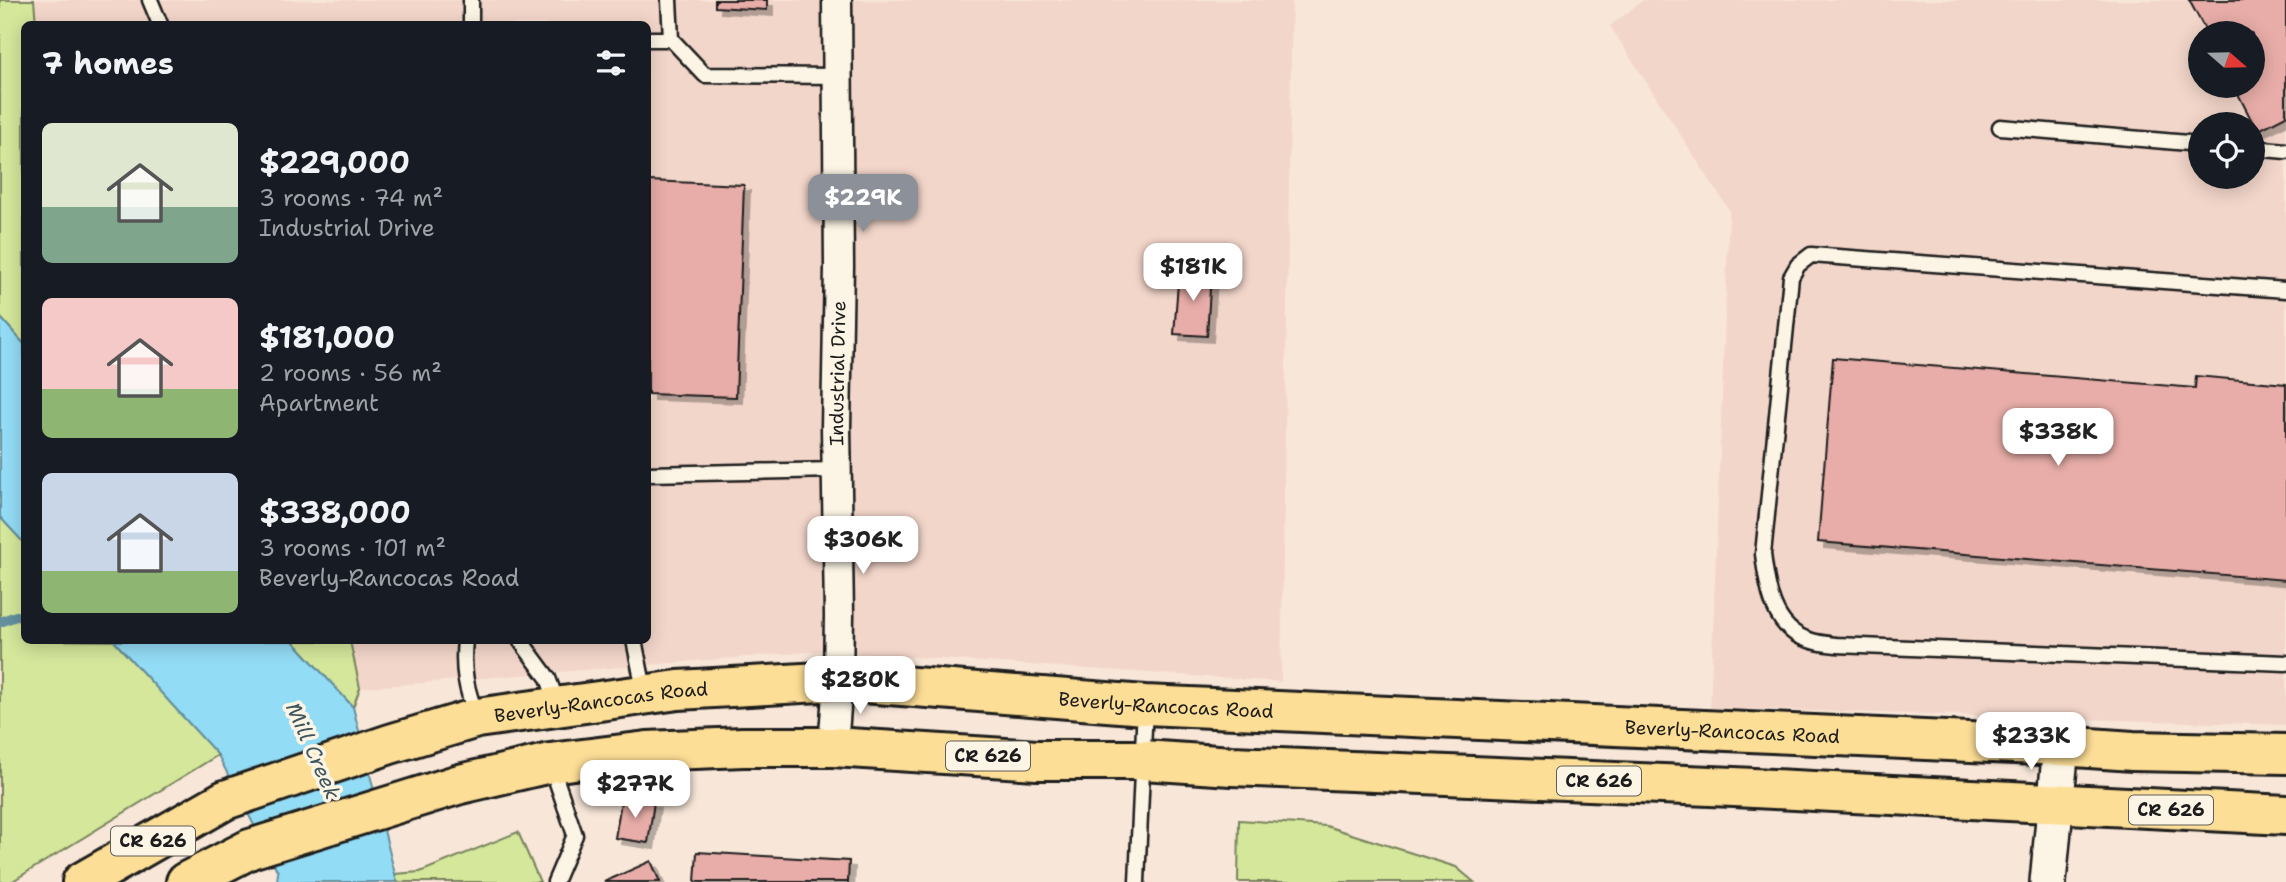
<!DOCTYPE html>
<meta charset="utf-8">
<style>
:root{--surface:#171b24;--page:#242831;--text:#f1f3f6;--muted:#9ea1a6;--accent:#8c9099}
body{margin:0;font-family:"Shantell Sans",sans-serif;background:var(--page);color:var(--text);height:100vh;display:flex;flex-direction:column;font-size:26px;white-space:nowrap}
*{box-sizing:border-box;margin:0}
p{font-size:23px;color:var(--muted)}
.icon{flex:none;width:38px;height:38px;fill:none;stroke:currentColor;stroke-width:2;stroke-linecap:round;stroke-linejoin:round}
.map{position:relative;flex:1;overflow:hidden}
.sheet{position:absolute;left:21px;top:21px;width:630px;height:623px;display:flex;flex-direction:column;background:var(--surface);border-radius:10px;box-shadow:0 4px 18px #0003}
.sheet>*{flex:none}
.needle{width:46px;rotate:110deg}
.controls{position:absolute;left:2188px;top:21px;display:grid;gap:14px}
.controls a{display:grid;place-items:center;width:77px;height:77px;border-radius:50%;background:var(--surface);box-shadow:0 4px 18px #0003;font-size:35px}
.price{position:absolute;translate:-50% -60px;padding:0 16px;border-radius:14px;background:#fff;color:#222;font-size:23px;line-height:46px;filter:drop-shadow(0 2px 4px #0008)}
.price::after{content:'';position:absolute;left:50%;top:42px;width:21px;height:16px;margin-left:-10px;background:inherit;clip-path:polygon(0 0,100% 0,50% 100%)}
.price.on{background:var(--accent);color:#fff}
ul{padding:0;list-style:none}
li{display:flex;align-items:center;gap:21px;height:175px;padding:0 21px}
li span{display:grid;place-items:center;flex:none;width:196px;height:140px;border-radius:10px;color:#555}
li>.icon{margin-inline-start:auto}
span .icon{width:84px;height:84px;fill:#fffc;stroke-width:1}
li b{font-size:30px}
h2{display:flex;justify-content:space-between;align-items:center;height:84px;padding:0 21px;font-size:30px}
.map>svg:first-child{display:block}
.built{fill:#f3d6ca;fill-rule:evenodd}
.green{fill:#d4e79b;stroke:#78825c;stroke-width:2}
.water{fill:#93dcf5;stroke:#638f9e;stroke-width:2}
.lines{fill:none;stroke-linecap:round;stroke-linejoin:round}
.stream{stroke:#638f9e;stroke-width:10}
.building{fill:#e8ada8;stroke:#1c1c1c;stroke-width:2;filter:url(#shadow)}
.service-casing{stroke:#1c1c1c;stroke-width:19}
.minor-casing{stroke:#1c1c1c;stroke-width:33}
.tertiary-casing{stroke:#1c1c1c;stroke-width:40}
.primary-casing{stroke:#1c1c1c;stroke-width:44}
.service{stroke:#fcf5e5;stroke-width:14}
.minor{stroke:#fcf5e5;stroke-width:28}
.tertiary{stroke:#fcf5e5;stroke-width:35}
.primary{stroke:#fdde96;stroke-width:38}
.labels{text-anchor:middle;stroke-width:7;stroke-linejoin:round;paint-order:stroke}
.shield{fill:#fcf5e5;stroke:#5f5d58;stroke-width:2}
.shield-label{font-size:18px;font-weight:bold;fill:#1c1c1c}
.street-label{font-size:19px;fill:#1c1c1c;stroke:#fcf5e5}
.water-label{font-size:21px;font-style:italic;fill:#40565d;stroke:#fcf5e5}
</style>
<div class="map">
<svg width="2286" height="882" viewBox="0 0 2286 882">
<defs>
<filter id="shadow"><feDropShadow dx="6" dy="6" stdDeviation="0" flood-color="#0004"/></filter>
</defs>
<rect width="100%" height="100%" fill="#f8e7d9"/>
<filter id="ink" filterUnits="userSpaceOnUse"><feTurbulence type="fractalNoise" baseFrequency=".0143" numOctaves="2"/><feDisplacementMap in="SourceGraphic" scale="14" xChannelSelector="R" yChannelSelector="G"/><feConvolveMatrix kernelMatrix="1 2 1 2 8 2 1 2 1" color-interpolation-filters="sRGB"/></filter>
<g filter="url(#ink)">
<path class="built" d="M34,0h1258l-11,682 -458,-31 -463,37 -10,-47 298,-1v-616h-612z
M1643,0h643v725l-576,-17 19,-498 -119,-184zM2200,33h52v53h-52zM2200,124h52v53h-52z"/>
<path class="green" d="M0,0h34l2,24h-12v320l-24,-27z
M0,517l24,26v97l90,1 104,114 -207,127h-11z
M293,641h57l10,47 -7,19z
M1239,820l87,6 130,41 18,15h-236z
M518,832l22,50h-143l-2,-8 25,-2z"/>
<path class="water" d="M0,317l24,27v199l-24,-26z
M114,641h179l60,66 44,175h-120l1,-10 -60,-117z"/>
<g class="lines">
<path class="stream" d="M0,622l16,-6 8,1"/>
</g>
<path class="building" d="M715,0h52v10l-52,-3z
M2189,0h97v116l-29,15 -23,-45h18v-53h-45z
M648,181l96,4 -8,212 -88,-3z
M1179,270l32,3 -4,63 -33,-2z
M1833,358l362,30 1,-12 90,8v196l-468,-38z
M622,796l32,6 -6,41 -33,-5z
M697,852l152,9 -1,21h-153z
M651,861l9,21h-56z"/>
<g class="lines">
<g class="service-casing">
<path id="service" d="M150,0l10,24
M471,0v24
M669,0l2,39 34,36 133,1
M648,39h23
M2000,127l200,17
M2252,148l34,3
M2286,290l-475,-35 -13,10 -7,12 -28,277c4,32 9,75 46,86 8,3 18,4 27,5l450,18
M648,474l189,-4
M465,640c-3,30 1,49 12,77
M520,640l28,38 10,27
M634,640l11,54
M551,765l24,70 -20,47
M1137,882l8,-176"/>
</g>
<g class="minor-casing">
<g id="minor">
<path id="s1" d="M833,747l5,-66 1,-66 -3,-188 3,-160 -2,-267"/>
</g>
</g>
<g class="tertiary-casing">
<path id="tertiary" d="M2048,882l13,-136"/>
</g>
<g class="primary-casing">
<g id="primary">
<path id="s2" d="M82,882l143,-82 165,-56 87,-26 201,-28 160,-9 307,24 916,41 72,5 153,3"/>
<path d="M186,882l64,-33 210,-65 90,-21 97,-12 96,-4h90l204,13h106l89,6 502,21 552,28"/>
</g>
</g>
<use href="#service" class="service"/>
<use href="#minor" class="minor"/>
<use href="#tertiary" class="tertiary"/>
<use href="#primary" class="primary"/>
</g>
</g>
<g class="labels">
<g class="shield">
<rect x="946" y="741.5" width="84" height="29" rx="5"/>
<rect x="1557" y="766.5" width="84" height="29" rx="5"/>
<rect x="2129" y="795.5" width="84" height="29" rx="5"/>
<rect x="111" y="826.5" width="84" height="29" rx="5"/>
</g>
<g class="shield-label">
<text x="988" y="762">CR 626</text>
<text x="1599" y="787">CR 626</text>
<text x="2171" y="816">CR 626</text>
<text x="153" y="847">CR 626</text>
</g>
<g class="street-label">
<text dy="7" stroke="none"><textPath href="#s1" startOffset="374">Industrial Drive</textPath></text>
<text dy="7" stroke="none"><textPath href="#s2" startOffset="555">Beverly-Rancocas Road</textPath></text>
<text dy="7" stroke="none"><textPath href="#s2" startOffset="1122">Beverly-Rancocas Road</textPath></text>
<text dy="7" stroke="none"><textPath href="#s2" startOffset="1689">Beverly-Rancocas Road</textPath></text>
</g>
<g class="water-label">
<text transform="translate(313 751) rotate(66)" y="7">Mill Creek</text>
</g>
</g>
</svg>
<div class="controls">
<a><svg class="needle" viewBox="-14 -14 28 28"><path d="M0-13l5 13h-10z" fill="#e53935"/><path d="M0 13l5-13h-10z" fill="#9ea1a6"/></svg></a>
<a><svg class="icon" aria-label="locate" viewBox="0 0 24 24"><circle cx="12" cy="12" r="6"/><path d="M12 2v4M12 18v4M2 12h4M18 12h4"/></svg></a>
</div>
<b class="price on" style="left:863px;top:234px">$229K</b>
<b class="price" style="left:1193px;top:303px">$181K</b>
<b class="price" style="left:2058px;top:468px">$338K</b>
<b class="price" style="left:863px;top:576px">$306K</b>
<b class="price" style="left:860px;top:716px">$280K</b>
<b class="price" style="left:2031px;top:772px">$233K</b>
<b class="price" style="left:635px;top:820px">$277K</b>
<section class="sheet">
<h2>7 homes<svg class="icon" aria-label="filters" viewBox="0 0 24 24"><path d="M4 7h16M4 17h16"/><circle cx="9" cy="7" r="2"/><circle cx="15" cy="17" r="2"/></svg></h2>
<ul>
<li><span style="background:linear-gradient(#dfe7d0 60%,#7fa58c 0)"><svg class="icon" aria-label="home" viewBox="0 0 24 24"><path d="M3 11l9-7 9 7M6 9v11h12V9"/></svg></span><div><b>$229,000</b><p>3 rooms · 74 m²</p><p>Industrial Drive</p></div></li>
<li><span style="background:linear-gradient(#f6c9c9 65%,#8fb573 0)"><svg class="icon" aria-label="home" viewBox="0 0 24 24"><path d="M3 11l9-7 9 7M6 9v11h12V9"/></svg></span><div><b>$181,000</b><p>2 rooms · 56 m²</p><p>Apartment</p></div></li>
<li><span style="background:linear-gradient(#c9d6e8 70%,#8fb573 0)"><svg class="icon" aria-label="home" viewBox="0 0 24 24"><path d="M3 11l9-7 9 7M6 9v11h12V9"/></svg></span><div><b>$338,000</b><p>3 rooms · 101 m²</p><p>Beverly-Rancocas Road</p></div></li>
</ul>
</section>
</div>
